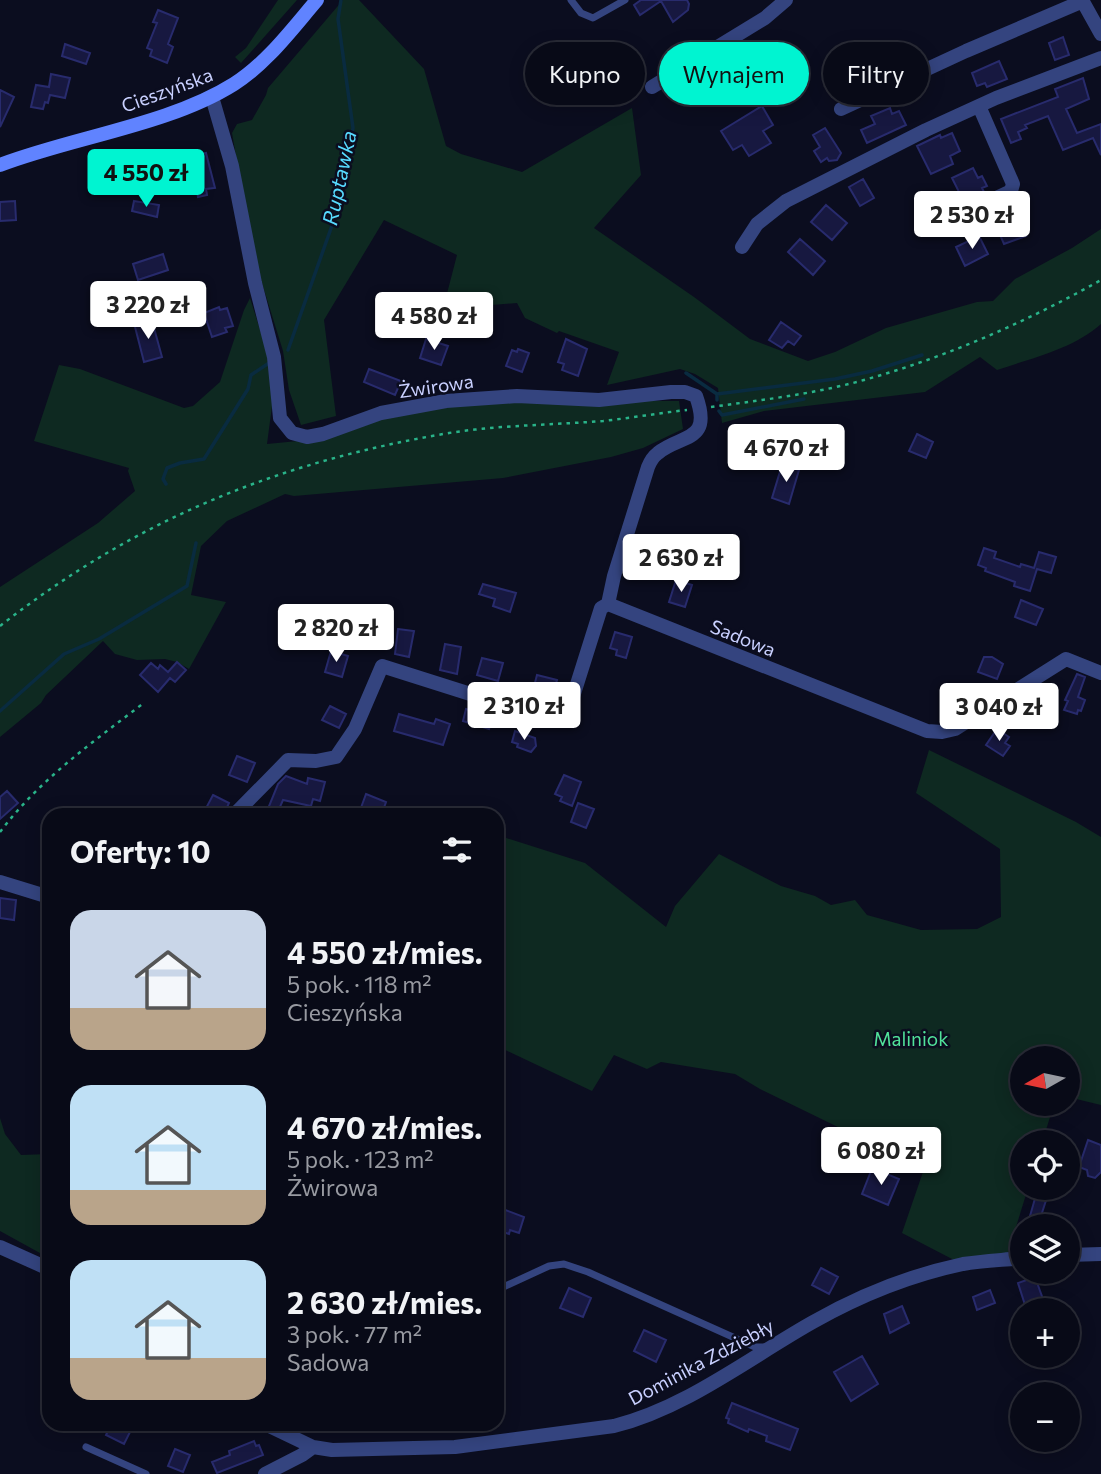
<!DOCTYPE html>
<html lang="pl">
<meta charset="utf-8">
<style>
:root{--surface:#080a17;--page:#161824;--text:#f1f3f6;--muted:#989aa1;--line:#292b36;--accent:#00f4d1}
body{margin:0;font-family:Commissioner,sans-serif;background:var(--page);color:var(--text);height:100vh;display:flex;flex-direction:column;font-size:26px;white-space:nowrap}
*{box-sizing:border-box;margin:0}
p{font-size:23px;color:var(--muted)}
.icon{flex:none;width:38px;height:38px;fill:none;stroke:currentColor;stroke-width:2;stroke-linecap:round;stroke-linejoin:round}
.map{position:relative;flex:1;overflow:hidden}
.details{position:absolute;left:42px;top:808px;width:462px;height:623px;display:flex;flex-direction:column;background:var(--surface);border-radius:21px;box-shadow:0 4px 18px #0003,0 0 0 2px var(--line)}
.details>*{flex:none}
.top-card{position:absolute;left:525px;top:42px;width:471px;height:63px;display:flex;gap:14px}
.needle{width:46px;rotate:261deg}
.controls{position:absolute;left:1010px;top:1046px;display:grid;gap:14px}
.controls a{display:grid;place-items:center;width:70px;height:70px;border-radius:50%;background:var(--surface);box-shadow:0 4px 18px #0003,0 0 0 2px var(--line);font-size:35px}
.price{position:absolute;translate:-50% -60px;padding:0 16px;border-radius:7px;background:#fff;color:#222;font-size:23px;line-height:46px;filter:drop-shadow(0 2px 4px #0008)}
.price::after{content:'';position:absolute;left:50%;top:42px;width:21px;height:16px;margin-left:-10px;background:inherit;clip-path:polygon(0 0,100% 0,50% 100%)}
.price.on{background:var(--accent);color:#111}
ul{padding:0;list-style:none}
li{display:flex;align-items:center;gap:21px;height:175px;padding:0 28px}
li span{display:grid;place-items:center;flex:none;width:196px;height:140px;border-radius:21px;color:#555}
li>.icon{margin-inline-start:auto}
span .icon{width:84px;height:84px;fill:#fffc;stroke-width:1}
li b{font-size:30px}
h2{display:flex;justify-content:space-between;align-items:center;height:84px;padding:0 28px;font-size:30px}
.chip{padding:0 24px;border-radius:32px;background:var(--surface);box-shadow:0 4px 18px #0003,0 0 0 2px var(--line);font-size:24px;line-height:63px}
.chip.on{background:var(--accent);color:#111}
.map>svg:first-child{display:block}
.green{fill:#0e2921}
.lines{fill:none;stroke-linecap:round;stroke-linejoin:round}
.stream{stroke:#092b40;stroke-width:3.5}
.building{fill:#171840;stroke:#282b6d;stroke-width:2}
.path{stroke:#29b389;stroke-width:2.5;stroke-dasharray:3.5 5;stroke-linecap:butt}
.lane{stroke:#34447f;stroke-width:7}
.street{stroke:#34447f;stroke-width:14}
.secondary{stroke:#6083ff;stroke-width:14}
.labels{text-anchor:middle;stroke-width:5;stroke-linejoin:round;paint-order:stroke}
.street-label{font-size:19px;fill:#c9d0ff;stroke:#0b0d1f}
.park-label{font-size:19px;fill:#51e29b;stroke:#0b0d1f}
.water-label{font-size:21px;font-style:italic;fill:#57daff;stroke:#0b0d1f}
</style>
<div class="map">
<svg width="1101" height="1474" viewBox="0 0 1101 1474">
<rect width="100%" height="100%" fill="#0b0d1f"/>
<path class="green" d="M278,0h19l-56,63 -6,-6 11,-9z
M343,0h16l65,69 22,77 15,8 61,18 110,-64 9,67 -47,53 100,69 56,42 58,22 27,-9 51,-24 91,-26 16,-1 22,-22 57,-31 29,-19v95c-28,25 -69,34 -104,46l-17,-13 -55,35 -161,19 -42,12 -4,-35 -23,-14 -15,-5 -73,16 12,-33 -60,-21 -2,2 -32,-15 -8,-15 -74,6 14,-54 -73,-35 -60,100 12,96 -35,9 -12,-35 -6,-39 -30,-97 -21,-121 5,-9 15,-4 14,-25 2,-7z
M250,298l18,57 6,36 -7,53 31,-3 66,-18 111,-22h204l4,28 -40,19 -32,9 -108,21 -209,18 -9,-2 -58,27 -26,25 -10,49 35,7 -37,67 -12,-7 -12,-3 -28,1 -22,-6 -12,-13 -57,54 -5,8 -41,34v-150l98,-64 37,-32 -7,-20 1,-3 -95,-27 25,-76 21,4 104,39 9,-2 27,-24 24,-72z
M929,750l147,72 25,15v268l-33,-8v-38h-46v45h32l-12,39h-20v45h6l-20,65 -54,7 -52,-27 22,-64 -164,-80 -25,-15 -74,-12 -14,7 -33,-14 -22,36 -95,-45v-211l88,28 81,64 9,-21 44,-52 62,32 34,10 16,9 24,-5 12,15 54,15 56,-1 24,-12 -1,-68 -84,-56z
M0,1118l5,16 16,21 28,-1v104l-49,-27z"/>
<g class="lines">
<path class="stream" d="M288,350l47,-133 18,-89 -15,-109 3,-19
M686,373l31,21v6
M717,394l118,-15 37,-8 50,-16
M719,411l3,4 82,-16
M166,484l-3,-5 4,-11 13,-5 24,-4 44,-70 3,-14 18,-12
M0,711l64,-57 35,-15 88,-53 9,-43"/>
</g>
<path class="building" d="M641,0h46l2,4 -1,6 -15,12 -12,-21 -21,14 -6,-10z
M158,10l20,8 -10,26 5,3 -6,16 -17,-7 2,-6 -5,-2 10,-25 -4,-1z
M1063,37l6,18 -14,5 -6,-17z
M65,44l25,9 -4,11 -24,-8z
M999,61l8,18 -20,8 -2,-4 -8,3 -5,-13z
M580,66l9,13 3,-3 6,8 -20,15 -15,-20z
M51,74l19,4 -5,20 -15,-3 -2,8 -3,-1 -2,7 -12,-2 5,-22 13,2z
M1083,78l6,21 -23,10 11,24 24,-9v31l-8,-17 -30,12 -15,-34 -23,9 2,3 -9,4 3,7 -10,4 -10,-24 57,-22 -3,-8z
M0,90l14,7 -14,30z
M762,106l11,19 -10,6 8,12 -22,13 -7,-11 -9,5 -12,-19z
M890,108l2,6 7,-3 7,14 -39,18 -6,-13 14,-6 -4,-8z
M825,128l16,25 -4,7 -8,1 -2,-3 -6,4 -7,-11 6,-4 -7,-12z
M952,133l8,18 -10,5 3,8 -22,10 -14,-28 23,-11 1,3z
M206,153l9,35 -9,1 1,6 -9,2 -6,-41z
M149,163v17l-19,1 -1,-11h4l-1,-6z
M973,168l5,10 4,-2 5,10 -5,2 2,4 -20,10 -12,-24z
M863,179l11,19 -14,8 -11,-19z
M15,201l1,19 -16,1v-19z
M134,201l25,4 -2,12 -25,-6z
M826,205l21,18 -15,17 -21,-18z
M1016,215l10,21 -22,8 -8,-18z
M979,236l9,18 -23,12 -9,-19z
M800,239l25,22 -12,14 -25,-23z
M163,254l5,16 -30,10 -5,-16z
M219,307l1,3 7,-2 6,18 -8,2 2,4 -15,5 -8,-24z
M147,319l3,11 4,-2 8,29 -18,5 -10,-39z
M781,322l20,14 -7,9 -6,-4 -6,7 -13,-8z
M426,339l22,7 -7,19 -21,-7z
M566,339l21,10 -9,27 -16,-6 2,-6 -6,-2z
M518,349l11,4 -7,19 -16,-6 6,-16 5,2z
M369,369l32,12 -6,14 -31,-13z
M917,434l16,8 -7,16 -17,-7z
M782,465l17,5 -10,34 -17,-6z
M984,548l12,4 -2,6 26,9 1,-3 13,4 5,-16 17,5 -5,16 -14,-4 -7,22 -16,-5 1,-4 -30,-11 1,-3 -8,-3z
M676,580l16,5 -7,22 -16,-5z
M483,584l33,9 -6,19 -17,-6 2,-7 -16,-5z
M1021,600l22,9 -7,16 -21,-8z
M398,629l16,2 -5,26 -14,-3z
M615,632l17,5 -6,21 -10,-3 1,-5 -7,-2z
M445,644l16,3 -4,27 -17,-4z
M331,651l17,5 -6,21 -17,-5z
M984,657h8l11,7 -6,15 -19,-7z
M482,658l21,5 -5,18 -21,-6z
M177,662l9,8 -11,12 -5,-4 -12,14 -18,-17 11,-12 7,6 2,-4 8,7z
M1077,674l8,3 -7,20 7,3 -4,11 -3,-1 -1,4 -13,-4 4,-9 -3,-1z
M537,675l20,5 -5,19 -20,-5z
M330,706l16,8 -7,14 -17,-8z
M466,709l27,8 -4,12 -26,-8z
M399,714l35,10 2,-5 14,5 -7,21 -49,-14z
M997,729l12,8 -4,6 5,3 -7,10 -17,-11z
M515,731l20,7 1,8 -5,6 -14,-5 1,-3 -6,-2z
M237,756l18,7 -8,19 -18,-7z
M564,775l17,7 -9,24 -12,-5 2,-4 -7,-3z
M286,776l21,8 1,-6 17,4 -5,19 -7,-2 -2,7 -28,-6 -7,16h-11l13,-32z
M7,791l11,12 -18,16v-22z
M366,794l20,8 -5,14h-23z
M213,795l16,8 -6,13h-12l-7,-4z
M578,803l16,6 -8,19 -15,-6z
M0,898l16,2 -2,20 -14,-2z
M1088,1140l13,5v27l-6,6 -7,-2 -1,-6 -8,-3z
M871,1171l9,4 2,-3 17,7 -11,26 -26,-11z
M1038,1188h12l-10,31 -10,-3z
M500,1208l24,9 -5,16 -9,-3 -1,4 -12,-4z
M821,1268l17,9 -9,17 -17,-9z
M1035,1277l9,25 -18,6 -8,-25z
M569,1288l22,10 -8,19 -23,-9z
M990,1290l5,13 -18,7 -4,-13z
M902,1306l7,17 -19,10 -6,-19z
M644,1330l22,10 -10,22 -22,-11z
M862,1356l16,28 -27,17 -17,-29z
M732,1403l66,26 -8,21 -24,-9 1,-5 -18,-7 -1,3 -20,-9 1,-4 -3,-1z
M111,1424h23l-10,20 -18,-9z
M254,1441l2,5 3,-1 4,10 -46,18 -5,-11 18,-7 -1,-4z
M175,1449l15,6 -7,17 -15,-6z"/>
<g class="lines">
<path class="path" d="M711,407c51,-7 103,-13 153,-27 83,-23 162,-58 237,-100
M0,626c137,-107 278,-164 449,-193 51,-8 103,-8 154,-12 28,-3 56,-8 84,-11
M0,832c40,-53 93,-90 145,-130"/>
<path class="lane" d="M571,0l10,13 12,5 32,-18
M499,1289l50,-23 15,-2 24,8 167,75h11
M86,1447l60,27"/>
<path class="street" d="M1082,0l19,34
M652,87l113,-69 21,-18
M212,97l20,69 23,117 19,74 6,61 12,15 15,4 16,-3 58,-21 65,-12 71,-5 82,4 72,-8h14l11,4c17,47 -15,38 -38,57 -4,3 -8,9 -10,14l-34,109 -6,28
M841,109l125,-58 117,-50
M949,220l62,-29 2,-7 -34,-78
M742,247l15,-23 29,-23 140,-71 70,-32 105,-40
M233,816l55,-56 28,1 20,-4 19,-28 27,-63 120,38 48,11 9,-1 7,-4 6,-10 29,-92 7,-4 319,127 15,1 13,-3 111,-70 35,14
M0,882l49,15
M0,1247l49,22
M1068,1255l33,-1
M265,1424l48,23 19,3 123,-3 159,-21c72,-18 135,-68 199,-104 46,-26 98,-47 150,-58 19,-3 40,-4 59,-6
M265,1474l37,-19 11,-8"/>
<path class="secondary" d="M0,165c73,-28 169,-40 234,-81 33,-21 58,-55 83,-84"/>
</g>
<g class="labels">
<g class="street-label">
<text transform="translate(167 90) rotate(-20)" y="7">Cieszyńska</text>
<text transform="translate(436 386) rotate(-8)" y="7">Żwirowa</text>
<text transform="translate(743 638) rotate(22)" y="7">Sadowa</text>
<text transform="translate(701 1362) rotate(-28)" y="7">Dominika Zdziebły</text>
</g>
<g class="park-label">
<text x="911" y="1046">Maliniok</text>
</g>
<g class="water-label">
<text transform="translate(340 178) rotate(-78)" y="7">Ruptawka</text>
</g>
</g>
</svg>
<div class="controls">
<a><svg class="needle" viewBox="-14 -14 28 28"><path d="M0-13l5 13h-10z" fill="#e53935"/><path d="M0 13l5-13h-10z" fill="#989aa1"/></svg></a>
<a><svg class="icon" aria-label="locate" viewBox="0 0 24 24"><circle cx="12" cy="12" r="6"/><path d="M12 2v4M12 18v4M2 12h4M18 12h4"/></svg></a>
<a><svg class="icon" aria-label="layers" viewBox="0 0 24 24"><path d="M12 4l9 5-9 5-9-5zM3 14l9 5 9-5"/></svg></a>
<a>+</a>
<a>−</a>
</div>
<b class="price on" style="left:146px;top:209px">4 550 zł</b>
<b class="price" style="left:972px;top:251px">2 530 zł</b>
<b class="price" style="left:148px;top:341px">3 220 zł</b>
<b class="price" style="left:434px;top:352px">4 580 zł</b>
<b class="price" style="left:786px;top:484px">4 670 zł</b>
<b class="price" style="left:681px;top:594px">2 630 zł</b>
<b class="price" style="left:336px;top:664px">2 820 zł</b>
<b class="price" style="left:524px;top:742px">2 310 zł</b>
<b class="price" style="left:999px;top:743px">3 040 zł</b>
<b class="price" style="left:881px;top:1187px">6 080 zł</b>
<div class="top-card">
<a class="chip">Kupno</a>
<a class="chip on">Wynajem</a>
<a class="chip">Filtry</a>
</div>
<section class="details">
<h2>Oferty: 10<svg class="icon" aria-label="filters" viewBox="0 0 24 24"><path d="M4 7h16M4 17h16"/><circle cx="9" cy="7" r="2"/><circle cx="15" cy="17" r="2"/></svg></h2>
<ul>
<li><span style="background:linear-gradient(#c9d6e8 70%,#b9a48a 0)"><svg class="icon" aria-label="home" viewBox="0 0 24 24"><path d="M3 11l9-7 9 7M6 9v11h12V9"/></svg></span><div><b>4 550 zł/mies.</b><p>5 pok. · 118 m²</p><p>Cieszyńska</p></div></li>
<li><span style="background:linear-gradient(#bfe0f5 75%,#b9a48a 0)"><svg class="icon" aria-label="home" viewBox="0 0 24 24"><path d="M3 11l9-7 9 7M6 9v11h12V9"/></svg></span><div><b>4 670 zł/mies.</b><p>5 pok. · 123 m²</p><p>Żwirowa</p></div></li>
<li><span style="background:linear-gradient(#bfe0f5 70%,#b9a48a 0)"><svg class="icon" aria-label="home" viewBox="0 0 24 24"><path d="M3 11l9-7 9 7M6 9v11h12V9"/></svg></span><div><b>2 630 zł/mies.</b><p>3 pok. · 77 m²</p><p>Sadowa</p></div></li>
</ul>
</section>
</div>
